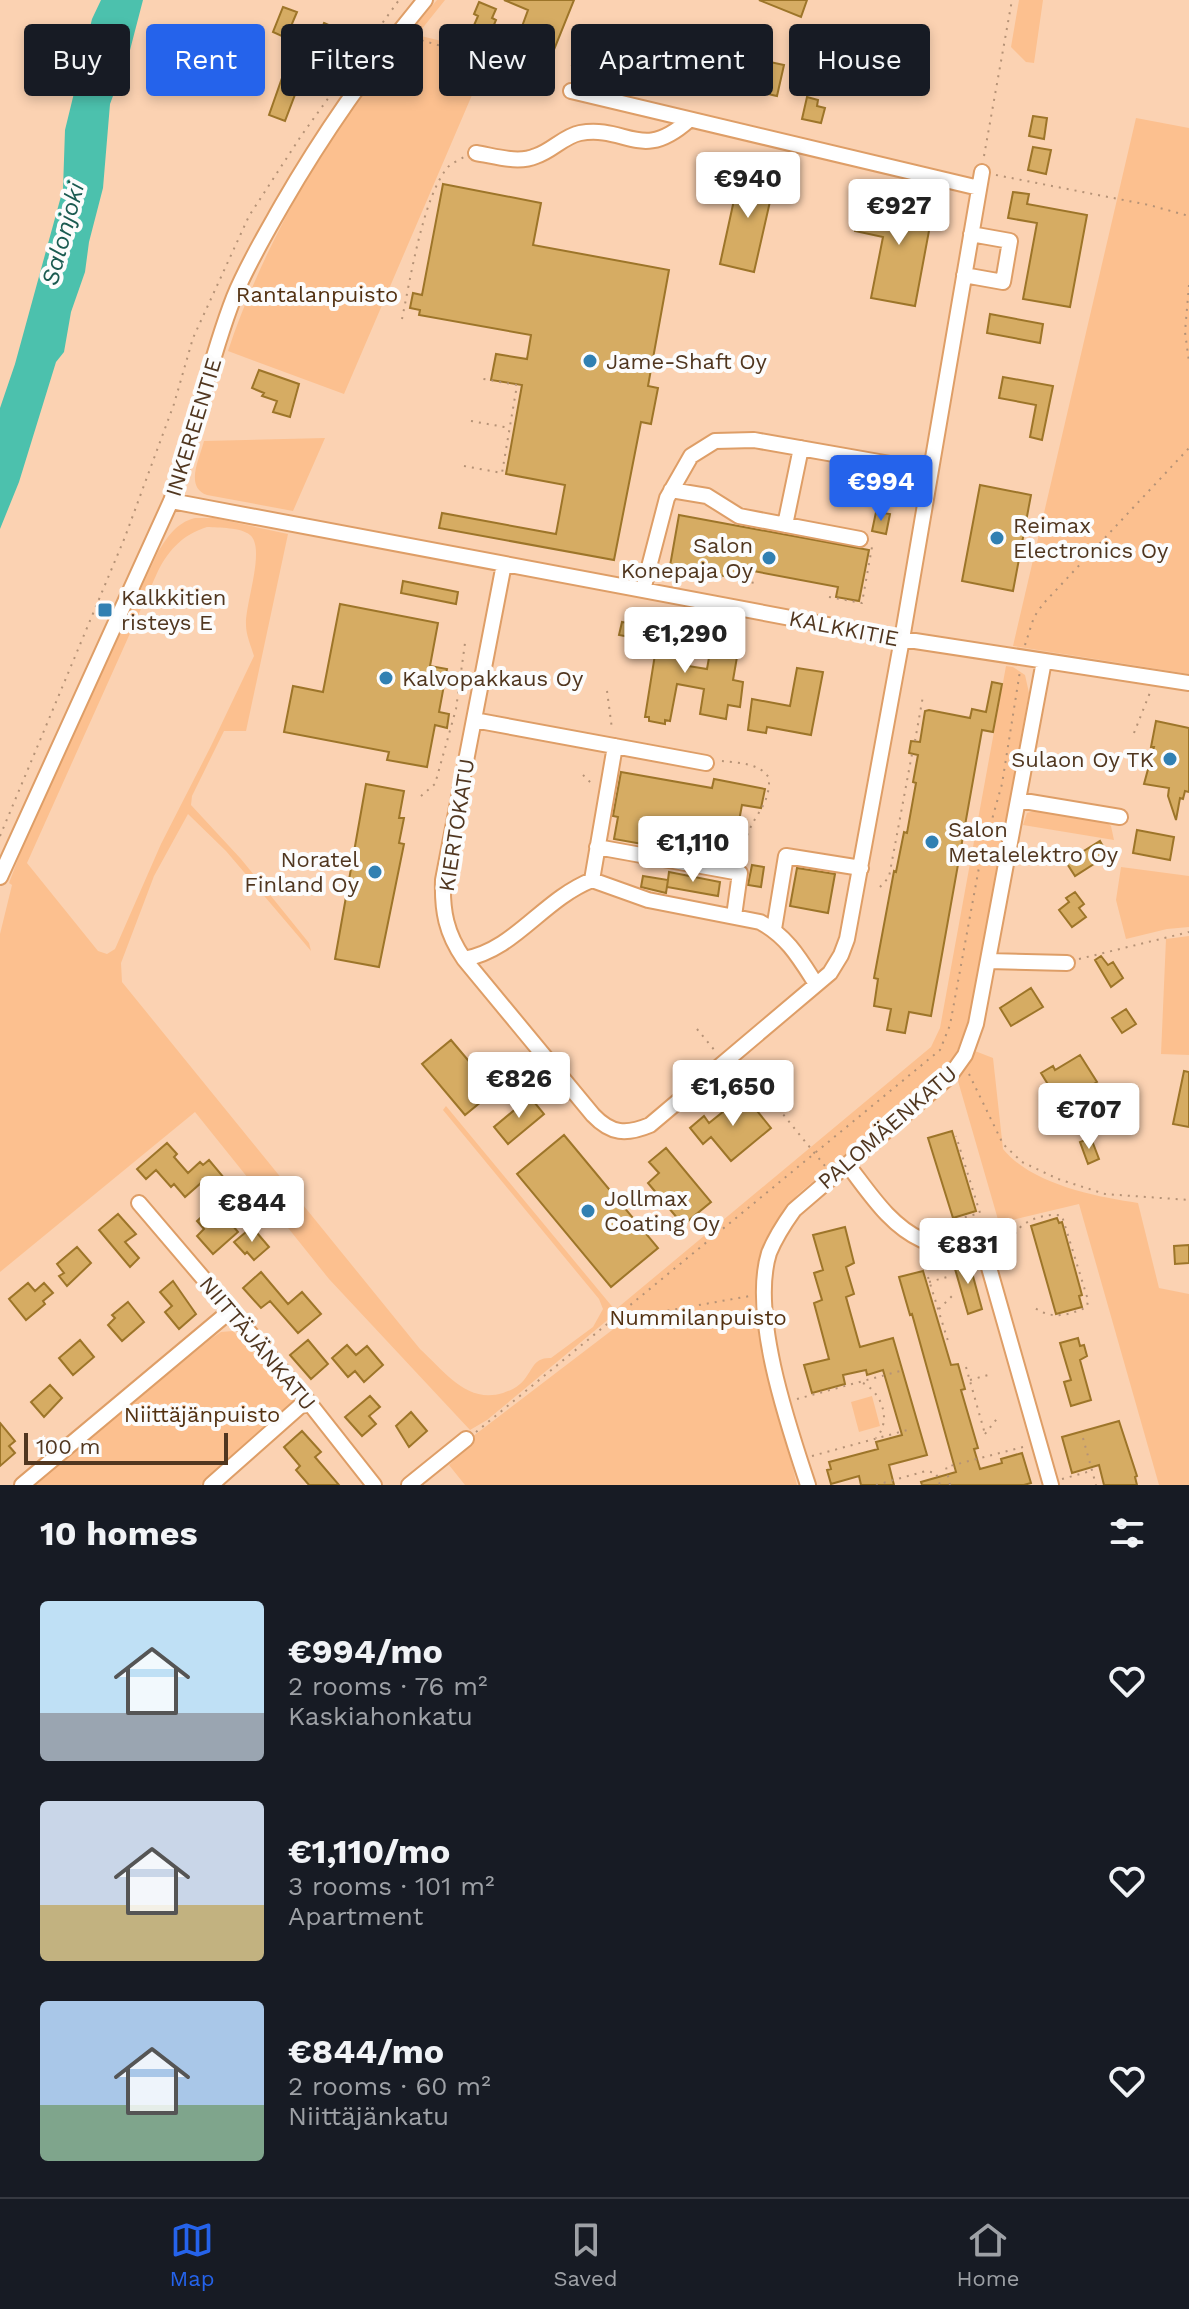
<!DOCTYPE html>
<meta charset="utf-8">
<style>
:root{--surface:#171b24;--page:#20242c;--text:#f1f3f6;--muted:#9ea1a6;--line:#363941;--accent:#2563eb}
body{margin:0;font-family:"Work Sans",sans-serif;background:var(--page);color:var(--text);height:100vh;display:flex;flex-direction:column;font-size:30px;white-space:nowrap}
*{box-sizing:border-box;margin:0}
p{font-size:26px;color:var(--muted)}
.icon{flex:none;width:44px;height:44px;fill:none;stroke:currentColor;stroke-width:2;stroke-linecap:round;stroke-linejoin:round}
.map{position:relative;height:1485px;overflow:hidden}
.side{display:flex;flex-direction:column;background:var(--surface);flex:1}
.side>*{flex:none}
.top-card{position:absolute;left:24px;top:24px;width:1142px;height:72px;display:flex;gap:16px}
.scale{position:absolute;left:24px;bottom:20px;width:204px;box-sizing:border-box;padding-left:8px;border:4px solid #50361f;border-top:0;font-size:22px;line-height:28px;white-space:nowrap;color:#50361f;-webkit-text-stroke:6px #fcfcfc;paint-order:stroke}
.price{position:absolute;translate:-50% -68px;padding:0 18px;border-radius:8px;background:#fff;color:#222;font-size:26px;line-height:52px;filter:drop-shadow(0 2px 4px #0008)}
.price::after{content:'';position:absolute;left:50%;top:48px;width:24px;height:18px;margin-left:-12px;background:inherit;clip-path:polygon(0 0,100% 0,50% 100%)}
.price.current{background:var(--accent);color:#fff}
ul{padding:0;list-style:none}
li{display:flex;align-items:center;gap:24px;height:200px;padding:0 40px}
li span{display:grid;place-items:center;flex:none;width:224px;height:160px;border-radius:8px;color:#555}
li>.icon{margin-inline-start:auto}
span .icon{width:96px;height:96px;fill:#fffc;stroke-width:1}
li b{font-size:34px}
h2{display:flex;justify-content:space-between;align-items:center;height:96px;padding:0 40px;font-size:34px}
.tag{padding:0 28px;border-radius:8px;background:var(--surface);box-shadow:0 4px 12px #0003;font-size:28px;line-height:72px}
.tag.current{background:var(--accent);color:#fff}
.tabs{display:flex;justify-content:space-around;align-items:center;height:112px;border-top:2px solid var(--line);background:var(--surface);font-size:22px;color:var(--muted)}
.tabs a{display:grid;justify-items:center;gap:4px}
.tabs .current{color:var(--accent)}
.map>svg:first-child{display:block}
.green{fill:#fcc08f;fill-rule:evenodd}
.water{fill:#4cc1ad}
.building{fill:#d6ac63;stroke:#9d7529;stroke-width:2}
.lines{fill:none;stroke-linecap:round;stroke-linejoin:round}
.minor-casing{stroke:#de9e67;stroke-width:18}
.path{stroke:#b59276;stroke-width:2;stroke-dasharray:2 6;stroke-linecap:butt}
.minor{stroke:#fff;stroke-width:14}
.poi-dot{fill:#3180b2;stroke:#fcfcfc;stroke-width:3}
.labels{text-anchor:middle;stroke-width:8;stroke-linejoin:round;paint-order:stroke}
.park-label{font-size:22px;fill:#533111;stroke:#fcfcfc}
.poi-label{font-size:22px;fill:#50361f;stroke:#fcfcfc;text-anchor:start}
.street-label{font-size:22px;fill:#50361f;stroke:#fcfcfc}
.water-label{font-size:24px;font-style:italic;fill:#1b5b51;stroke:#fcfcfc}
</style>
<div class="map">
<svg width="1189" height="1485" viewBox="0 0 1189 1485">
<rect width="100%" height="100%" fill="#fbd2b2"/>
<path class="green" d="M437,0h8l-28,35 73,18 -146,341 -116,-43c43,-129 120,-249 209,-351z
M1019,0h24l-9,63 -8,-1 -15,-15z
M1136,118l53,10v546l-176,-28z
M325,438l-32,73 -86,-16c-23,-8 -7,-37 -3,-54z
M195,518h19l74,16 -42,197h-22l-32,65 -1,9 50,54 68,84 2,8 -85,-100 -38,-37 -34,62 -33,87 1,19 298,367c25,23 47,55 83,44 9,-3 15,-6 21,-13 9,-11 10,-23 27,-22l42,-31 10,-18 -4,-10 -156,-189 3,-4 169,204 316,-263 9,-19 66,-362 7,1 12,8 4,18 -59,324 -13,34 -15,23 -144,120 -26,34 -9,19 -8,36v34l42,168h-332l-16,-20 20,-19 -1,-6 156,-119 -8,-8 -129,107 -17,10 -141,-151 -134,-167 -195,160v-338l12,-49 -3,-2 22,-58 127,-273c10,-16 18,-29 37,-34zM207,527c12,1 34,0 43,8 16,13 -5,69 -4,90 0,10 5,21 8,31l-43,90 -50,98 -46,105 -8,5 -9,-3 -71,-88 131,-292c12,-23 25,-36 49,-44z
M1041,809l63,11 7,6 3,14 -91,-15 4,-12z
M1121,867l68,9v51l-22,2 -41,10 -10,-39z
M1189,936v119l-28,-1 5,-115z
M975,1051l18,7 10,91c28,35 93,48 135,54l21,85 30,6v191h-30l-80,-281 -80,19 -41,-142z
M233,1331l57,61 4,8 -11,14 -82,71h-167l178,-147 9,-6z
M872,1396l8,30 -21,6 -8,-30z"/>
<path class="water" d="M101,0h42l-13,50 -20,54 -7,84 -14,54 -4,30 -14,40 -7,40 -8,10 -37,120 -19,47v-121l15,-44 48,-175 2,-59 27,-111z"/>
<path class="building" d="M504,0h70l-23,57 -4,-2 -2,5 -11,-5 2,-4 -5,-2 4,-10 -15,-7 8,-22z
M759,0h48l-6,17z
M479,2l17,7 -4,9 4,2 -7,17 -17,-7 6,-14 -4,-2z
M283,7l14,5 -11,26 -13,-6z
M324,23l16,7 -7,17 -16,-6z
M577,46l20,5 -5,19 -20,-5z
M725,52l59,13 -7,31 -59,-13z
M282,78l17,6 -14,37 -16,-6z
M807,97l11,3 -1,6 8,2 -4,15 -19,-4z
M1033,116l14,2 -3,21 -15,-3z
M1033,147l18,3 -5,24 -18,-4z
M741,168l35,7 -22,97 -34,-8z
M443,184l98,19 -8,42 136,25 -21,116 10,2 -7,36 -10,-2 -27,138 -175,-32 3,-15 114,21 9,-49 -59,-11 16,-89 -31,-5 5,-26 31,5 4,-24 -112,-20 1,-5 -10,-2 3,-15 9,2z
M1013,192l16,2 -2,10 60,11 -17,92 -47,-8 14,-76 -29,-5z
M890,196l44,8 -19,102 -44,-8 12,-61 -28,-6 5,-24 27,7z
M990,314l53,10 -3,19 -53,-10z
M259,370l40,14 -9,33 -17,-5 4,-11 -15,-5 2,-3 -12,-5z
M1003,377l50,9 -11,54 -12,-3 6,-32 -37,-7z
M980,485l51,10 -18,96 -51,-10z
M876,512l14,2 -4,20 -14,-3z
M679,515l190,35 -10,51 -23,-4 2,-10 -90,-17 -2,10 -76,-14z
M403,581l55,11 -2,12 -55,-11z
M340,604l98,19 -8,43 17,3 -8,43 10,2 -2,14 -12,-3 -8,42 -40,-7 2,-8 -105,-20 9,-46 30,6z
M622,622l66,11 -6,32 25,4 3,-17 27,5 -4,23 10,2 -3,25 -12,-2 -2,14 -26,-5 4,-25 -27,-5 -7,37 -5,-1v4l-16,-3v-4h-4l12,-75 -38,-7z
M797,668l26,4 -12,63 -44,-8 -1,6 -18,-3 4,-31 38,7z
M992,682l10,2 -9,48 -11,-2 -51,286 -22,-4 -4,21 -18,-3 4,-21 -17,-3 4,-27 -4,-1 20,-107 2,1 8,-40 3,1 9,-50 -3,-1 5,-27 -9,-2 2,-12 9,1 5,-31 4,-1 41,8 2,-9 14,3z
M1156,721l33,7v64l-4,-1 -2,8 -3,-1 -4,22 -8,-24 1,-8 -25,-4 10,-37h-3z
M621,772l91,16 2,-9 51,10 -4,19 -19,-3 -8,42 6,1 -2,13 -124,-22 4,-22 -5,-1z
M366,784l38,7 -5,27h5l-5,25 5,1 -25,123 -44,-8z
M1137,830l37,7 -4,23 -37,-7z
M1100,841l8,14 -33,21 -9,-14z
M752,865l12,2 -3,20 -13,-2z
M797,868l38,6 -7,39 -38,-7z
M669,872l51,10 -2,14 -51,-9z
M643,876l25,4 -2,13 -25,-6z
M1075,892l9,12 -5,4 7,9 -14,10 -13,-17 10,-8 -3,-4z
M1101,956l7,9 5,-3 10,16 -12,9 -16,-27z
M1031,988l12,19 -32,19 -11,-18z
M1126,1009l10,15 -14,9 -10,-15z
M451,1040l32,38 25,-21 14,17 -26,21 -3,-3 -28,23 -43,-51z
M1080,1055l17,27 -37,22 -19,-31 12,-7 2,4z
M1184,1071l5,1v55l-16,-3z
M744,1095l27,33 -40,33 -20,-24 -8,7 -13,-16 14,-12 5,7z
M530,1097l14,17 -36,30 -14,-17z
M952,1131l24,80 -23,7 -25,-80z
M564,1135l94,113 -47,39 -94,-113z
M1091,1138l8,21 -11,5 -8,-22z
M167,1143l10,11 -3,3 14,16 12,-11 3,3 6,-5 16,19 -16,13 -8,-9 -16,14 -11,-13 -3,3 -15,-17 -10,9 -9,-10z
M666,1148l45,54 -28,23 -35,-42 11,-10 -10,-11z
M211,1208l9,10 4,-3 14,17 -25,22 -16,-18 7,-7 -7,-8z
M118,1214l18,20 -11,8 14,16 -9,9 -31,-37z
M1057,1218l2,5 3,-1 20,73 -3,1 3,11 -26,7 -25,-88z
M252,1227l17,20 -15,13 -7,-8 -2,2 -11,-12z
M845,1227l9,36 -8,4 8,27 -8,3 14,50 33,-9 34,117 -38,10 5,20h-33l-2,-9 -28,8 -4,-14 4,-1 -2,-7 49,-13 -2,-7 26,-7 -19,-65 -16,5 -1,-5 -23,5 2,9 -33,9 -8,-28 25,-6 -15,-56 8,-3 -8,-27 9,-3 -10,-35z
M1189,1245v18l-14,1 -1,-18z
M77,1247l14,16 -24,23 -8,-10 5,-3 -7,-9z
M968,1258l14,51 -14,5 -15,-52z
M923,1271l28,94 7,-1 7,25 -4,1 17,58 -4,1 6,20 22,-6 -1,-4 21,-6 9,30 -7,2h-102l-1,-3 35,-10 -44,-158 -2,1 -11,-38z
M261,1272l27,32 14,-12 19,22 -23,19 -28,-32 -9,7 -18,-20z
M173,1281l23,33 -17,15 -14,-17 7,-6 -12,-14z
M28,1283l7,8 9,-8 9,10 -10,8 2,3 -19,16 -17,-21z
M128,1302l16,20 -22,19 -14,-16 7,-7 -3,-3z
M1078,1338l2,8 4,-1 3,11 -7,4 11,40 -20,6 -7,-24 7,-2 -11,-37z
M80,1340l14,17 -21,18 -14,-17z
M308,1340l20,24 -17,15 -21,-24z
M347,1345l9,10 11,-9 16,19 -19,17 -9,-11 -7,6 -16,-19z
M50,1385l12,13 -18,19 -13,-15z
M370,1396l10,11 -11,9 7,8 -14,12 -17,-19z
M411,1412l16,19 -18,16 -13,-21z
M1119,1421l18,55 -2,1 2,8h-33l-5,-20 -27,8 -10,-36z
M0,1423l15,18 -6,5 6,7 -15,13z
M302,1431l19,21 -6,5 24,28h-30l-13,-15 4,-4 -16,-19z"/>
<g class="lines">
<g class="minor-casing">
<path id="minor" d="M571,91l408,97
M476,153c19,3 42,11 60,3 16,-5 28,-20 44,-23 47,-8 61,30 109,-13
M964,275l39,7 7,-41 -39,-7
M671,490l36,6 32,20 121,23
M171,501l731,138 287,44
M785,525l16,-77
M504,564l-61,316c-1,31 3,53 21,79l129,156c18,19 33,20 57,10l180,-152 11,-18 6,-16 55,-300 80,-467
M643,590l24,-92 24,-42 24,-15 39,-1 176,31
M474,720l232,43
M1018,800l102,17
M597,847l143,26 -6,43
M0,877l171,-376c24,-67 37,-138 63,-204 13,-32 31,-62 48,-92 42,-73 90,-141 143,-205
M592,880l23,-134
M774,929l12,-73 75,12
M464,959c51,-9 78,-59 128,-79l56,20 112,22c27,14 40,37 56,62
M988,961l79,2
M847,1164c22,28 42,61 75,76 25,11 41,-10 64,17l65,228
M139,1203l168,197 67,85
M22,1485l208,-174
M211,1485l96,-85
M409,1485l57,-46
M808,1485c-20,-60 -58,-171 -39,-232 6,-15 15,-29 25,-43l156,-134 15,-21 11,-31 68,-363"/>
</g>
<path class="path" d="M414,38l64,19
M984,156l28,-156
M996,175l153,30 40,11
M1189,285l-4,47 4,30
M402,319c8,-38 21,-123 46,-152 4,-4 11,-7 16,-10
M471,421l39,7
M464,466l38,7 15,-88 -39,-7
M665,567l90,16
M829,597l33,6 10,-56
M1025,645l9,-28 9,-13 146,-156
M607,691l5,38
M1134,733l17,-43
M915,741l8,-45
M722,761c16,2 38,2 47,17 1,26 -12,33 -21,55 -3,9 -5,18 -6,27
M583,775l10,10
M421,796l14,-12 21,-75 9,-66
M0,836l125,-299 49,-133 19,-66 56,-122 52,-80 98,-136
M880,887l9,-10 23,-123
M1079,959l110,-27
M697,1029l19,23
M743,1065l82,101
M969,1074l34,70 19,18 36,17 47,15 84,6
M934,1226l46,-13 -24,-77
M1015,1234c7,-14 33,-22 47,-18l26,84 -1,7c-17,8 -35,13 -52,1
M928,1277l20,64
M929,1282l22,-6
M939,1309l16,-16
M620,1314l17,2 113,-20
M966,1367l19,67
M970,1380l18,-5
M863,1383c19,10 29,38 13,55
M797,1399l103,-28
M476,1432l464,-382 10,-25 30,-163 22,-78 18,-113
M985,1434l14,-18
M1083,1438l13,47
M812,1456l99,-27
M1062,1479l29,-8
M876,1485l50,-14 10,2 4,12
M950,1485l-4,-18 81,-21"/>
<use href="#minor" class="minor"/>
</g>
<g class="poi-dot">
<circle cx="590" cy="361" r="8"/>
<circle cx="997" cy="538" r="8"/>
<circle cx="769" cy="558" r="8"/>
<rect x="97" y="602" width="16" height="16" rx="4"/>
<circle cx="386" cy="678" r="8"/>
<circle cx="1170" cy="759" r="8"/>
<circle cx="932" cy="842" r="8"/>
<circle cx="375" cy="872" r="8"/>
<circle cx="588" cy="1211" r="8"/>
</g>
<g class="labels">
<g class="park-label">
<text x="317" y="302">Rantalanpuisto</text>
<text x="698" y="1325">Nummilanpuisto</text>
<text x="202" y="1422">Niittäjänpuisto</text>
</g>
<g class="poi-label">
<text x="606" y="369">Jame-Shaft Oy</text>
<text x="1013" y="533">Reimax<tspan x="1013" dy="25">Electronics Oy</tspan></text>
<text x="753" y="553" text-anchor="end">Salon<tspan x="753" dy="25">Konepaja Oy</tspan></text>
<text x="121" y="605">Kalkkitien<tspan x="121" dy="25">risteys E</tspan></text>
<text x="402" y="686">Kalvopakkaus Oy</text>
<text x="1154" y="767" text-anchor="end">Sulaon Oy TK</text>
<text x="948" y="837">Salon<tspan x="948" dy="25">Metalelektro Oy</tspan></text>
<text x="359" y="867" text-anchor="end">Noratel<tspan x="359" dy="25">Finland Oy</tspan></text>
<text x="604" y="1206">Jollmax<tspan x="604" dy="25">Coating Oy</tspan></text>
</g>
<g class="street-label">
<text transform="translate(193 427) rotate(-73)" y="8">INKEREENTIE</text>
<text transform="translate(844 628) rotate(11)" y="8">KALKKITIE</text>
<text transform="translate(456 825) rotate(-81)" y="8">KIERTOKATU</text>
<text transform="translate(887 1127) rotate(-41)" y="8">PALOMÄENKATU</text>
<text transform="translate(258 1343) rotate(50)" y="8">NIITTÄJÄNKATU</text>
</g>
<g class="water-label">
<text transform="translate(63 234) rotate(-75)" y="8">Salonjoki</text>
</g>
</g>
</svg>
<div class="scale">100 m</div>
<b class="price" style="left:748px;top:220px">€940</b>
<b class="price" style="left:899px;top:247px">€927</b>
<b class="price current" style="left:881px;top:523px">€994</b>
<b class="price" style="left:685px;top:675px">€1,290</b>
<b class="price" style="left:693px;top:884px">€1,110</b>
<b class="price" style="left:519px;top:1120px">€826</b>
<b class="price" style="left:733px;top:1128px">€1,650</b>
<b class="price" style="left:1089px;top:1151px">€707</b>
<b class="price" style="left:252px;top:1244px">€844</b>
<b class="price" style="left:968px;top:1286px">€831</b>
<div class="top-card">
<a class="tag">Buy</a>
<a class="tag current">Rent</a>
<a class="tag">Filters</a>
<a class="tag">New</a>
<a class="tag">Apartment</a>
<a class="tag">House</a>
</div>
</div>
<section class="side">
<h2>10 homes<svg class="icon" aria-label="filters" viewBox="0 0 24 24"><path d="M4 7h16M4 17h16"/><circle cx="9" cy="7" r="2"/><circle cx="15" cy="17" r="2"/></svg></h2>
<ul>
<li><span style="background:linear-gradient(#bfe0f5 70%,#9aa5b1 0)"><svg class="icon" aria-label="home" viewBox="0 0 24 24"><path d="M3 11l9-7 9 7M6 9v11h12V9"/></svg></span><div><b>€994/mo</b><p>2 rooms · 76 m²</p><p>Kaskiahonkatu</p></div><svg class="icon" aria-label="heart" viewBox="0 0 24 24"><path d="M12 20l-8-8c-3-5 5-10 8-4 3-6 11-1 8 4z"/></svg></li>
<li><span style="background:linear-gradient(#c9d6e8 65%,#c2b280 0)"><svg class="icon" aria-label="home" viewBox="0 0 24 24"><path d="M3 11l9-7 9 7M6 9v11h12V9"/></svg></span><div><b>€1,110/mo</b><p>3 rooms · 101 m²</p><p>Apartment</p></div><svg class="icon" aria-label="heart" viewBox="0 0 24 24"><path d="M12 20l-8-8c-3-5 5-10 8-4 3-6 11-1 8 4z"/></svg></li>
<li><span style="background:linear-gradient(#a9c7e8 65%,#7fa58c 0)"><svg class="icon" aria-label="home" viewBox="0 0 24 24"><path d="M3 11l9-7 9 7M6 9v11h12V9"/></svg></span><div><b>€844/mo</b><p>2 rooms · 60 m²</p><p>Niittäjänkatu</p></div><svg class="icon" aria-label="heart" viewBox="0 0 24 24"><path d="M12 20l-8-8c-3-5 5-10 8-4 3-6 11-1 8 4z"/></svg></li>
</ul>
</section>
<nav class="tabs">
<a class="current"><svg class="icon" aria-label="map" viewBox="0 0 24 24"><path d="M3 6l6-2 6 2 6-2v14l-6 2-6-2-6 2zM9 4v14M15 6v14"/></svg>Map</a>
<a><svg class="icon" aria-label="saved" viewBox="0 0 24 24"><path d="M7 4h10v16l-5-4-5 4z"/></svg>Saved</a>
<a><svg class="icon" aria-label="home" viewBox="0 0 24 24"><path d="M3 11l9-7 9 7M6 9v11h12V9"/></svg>Home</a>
</nav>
